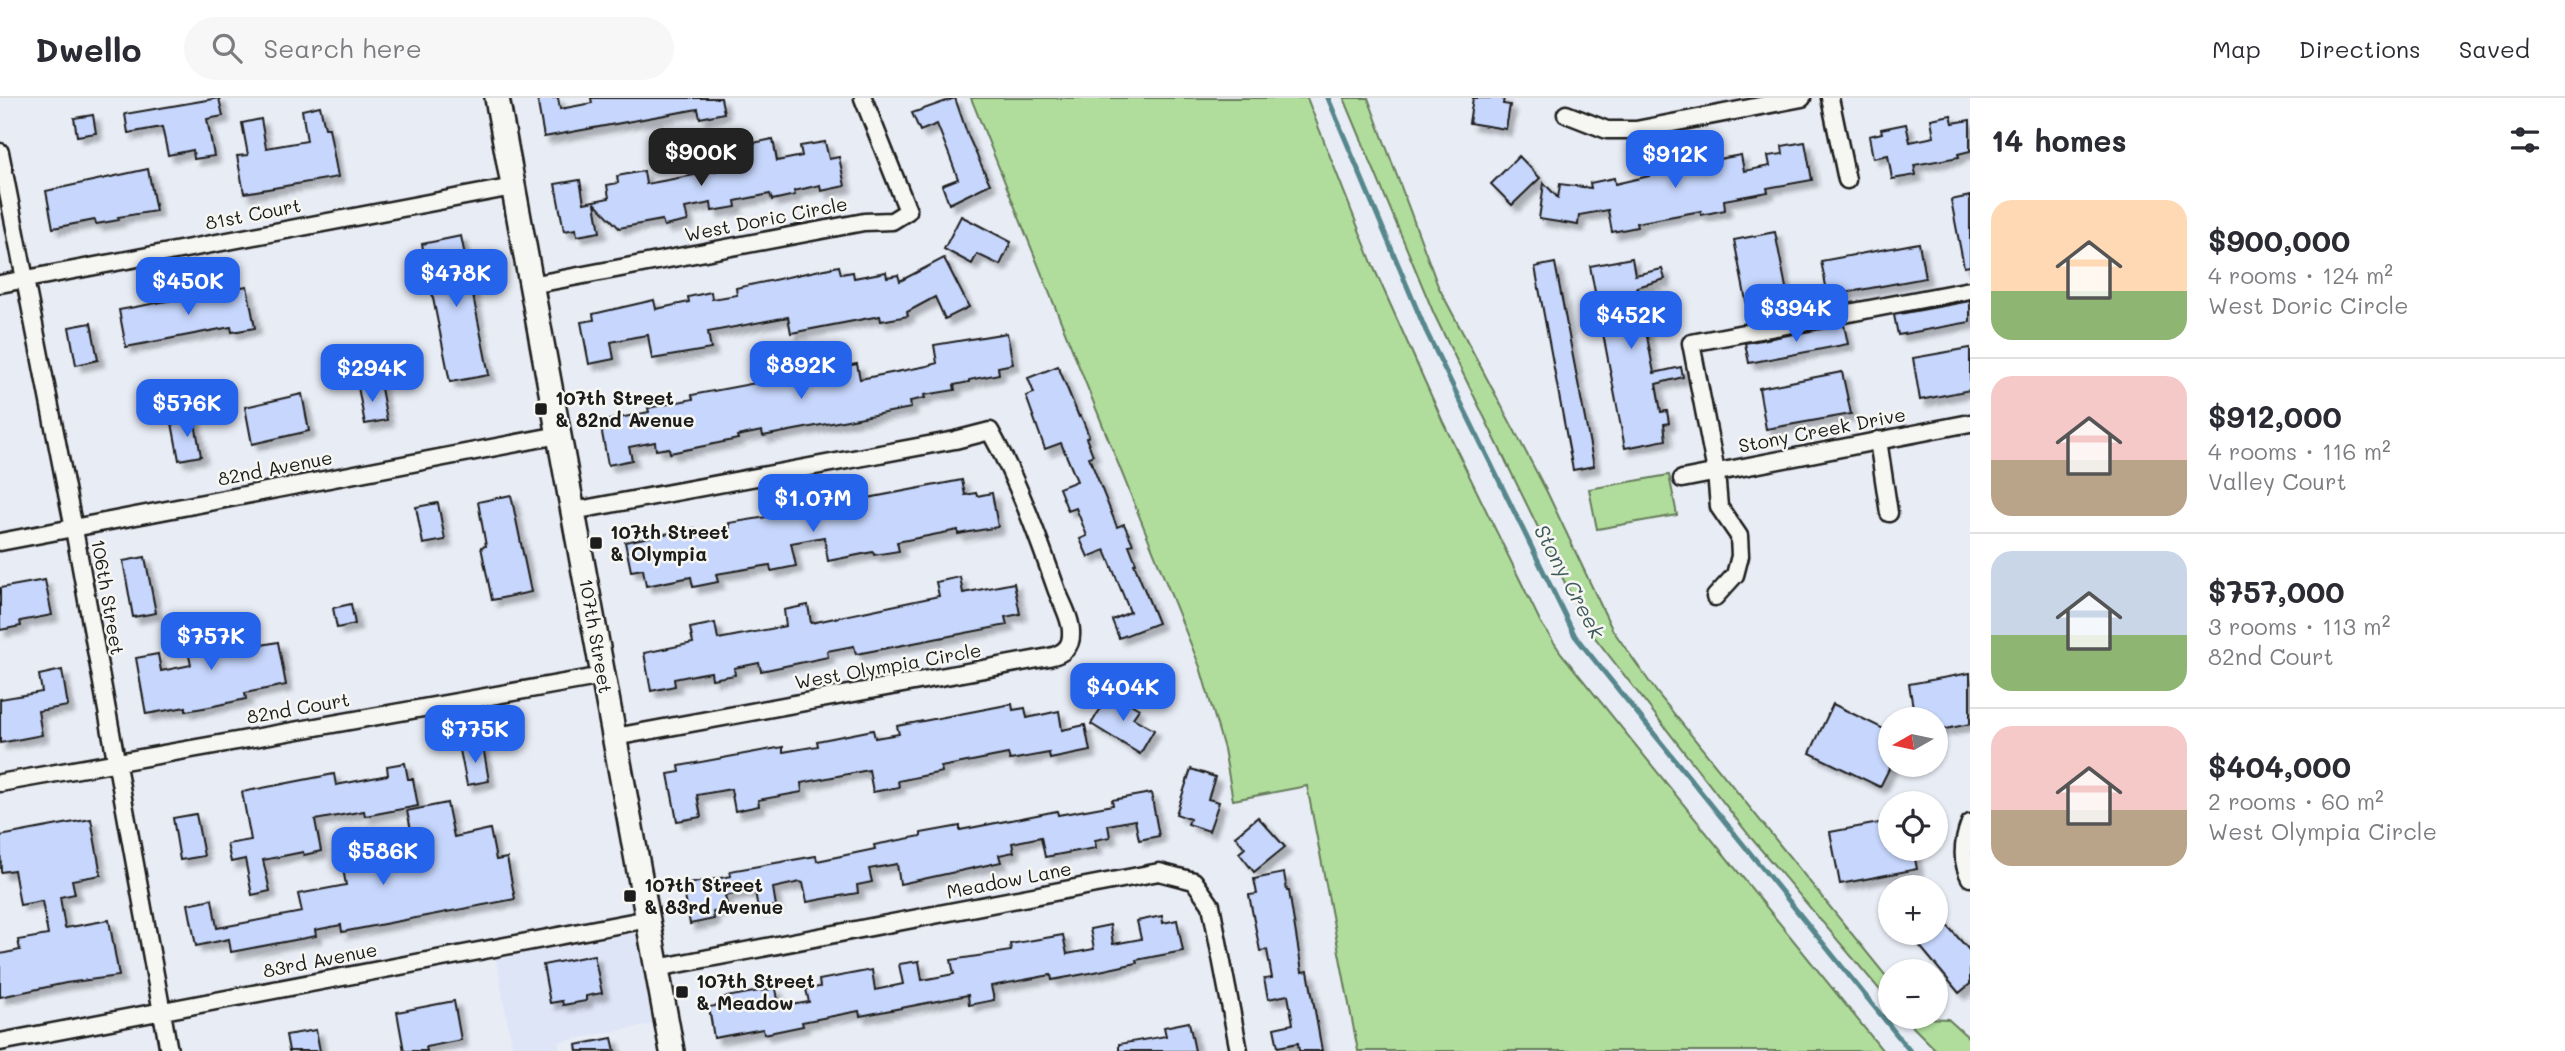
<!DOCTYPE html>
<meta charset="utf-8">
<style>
:root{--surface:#fff;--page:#f7f7f7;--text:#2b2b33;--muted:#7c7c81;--line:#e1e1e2;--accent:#2563eb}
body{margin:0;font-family:Mali,sans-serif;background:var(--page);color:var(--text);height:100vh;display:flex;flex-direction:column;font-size:26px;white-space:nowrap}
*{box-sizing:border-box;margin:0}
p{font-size:23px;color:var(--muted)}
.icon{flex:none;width:38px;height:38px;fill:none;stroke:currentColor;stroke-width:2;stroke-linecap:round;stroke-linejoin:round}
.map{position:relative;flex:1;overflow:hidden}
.sheet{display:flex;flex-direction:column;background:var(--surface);width:595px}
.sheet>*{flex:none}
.needle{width:46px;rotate:261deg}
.buttons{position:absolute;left:1878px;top:609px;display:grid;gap:14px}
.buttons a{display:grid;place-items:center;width:70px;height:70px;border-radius:50%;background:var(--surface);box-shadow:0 2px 5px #0004;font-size:35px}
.price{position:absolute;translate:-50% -60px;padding:0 16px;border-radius:14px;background:var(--accent);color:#fff;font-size:23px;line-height:46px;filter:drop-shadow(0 2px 4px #0008)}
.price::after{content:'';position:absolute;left:50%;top:42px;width:21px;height:16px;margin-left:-10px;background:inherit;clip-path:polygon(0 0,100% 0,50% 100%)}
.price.current{background:#222;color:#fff}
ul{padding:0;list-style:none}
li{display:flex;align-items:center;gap:21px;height:175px;padding:0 21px}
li+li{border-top:2px solid var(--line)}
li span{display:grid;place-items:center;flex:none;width:196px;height:140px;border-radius:21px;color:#555}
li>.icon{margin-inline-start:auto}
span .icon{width:84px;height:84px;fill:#fffc;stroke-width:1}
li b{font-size:30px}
h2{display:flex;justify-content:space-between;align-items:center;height:84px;padding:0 21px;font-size:30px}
header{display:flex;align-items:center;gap:42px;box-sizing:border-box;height:98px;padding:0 35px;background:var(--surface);border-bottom:2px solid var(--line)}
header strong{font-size:33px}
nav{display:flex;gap:38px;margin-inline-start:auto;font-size:24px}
.search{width:490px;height:63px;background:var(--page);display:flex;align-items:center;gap:18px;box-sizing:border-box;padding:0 24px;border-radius:38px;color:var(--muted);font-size:26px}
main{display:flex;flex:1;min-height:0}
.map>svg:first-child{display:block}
.built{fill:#dee5f7}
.green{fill:#b0dd9c;stroke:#667c5c;stroke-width:2}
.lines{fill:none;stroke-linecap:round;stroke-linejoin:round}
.stream{stroke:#56878d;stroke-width:5}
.building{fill:#c6d6fc;stroke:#1c1c1c;stroke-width:2;filter:url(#shadow)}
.street-casing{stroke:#1c1c1c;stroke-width:21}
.secondary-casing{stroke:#1c1c1c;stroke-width:28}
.street{stroke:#f6f6f2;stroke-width:16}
.secondary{stroke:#f6f6f2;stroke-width:23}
.poi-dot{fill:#1c1c1c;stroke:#f6f6f2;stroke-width:2.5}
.labels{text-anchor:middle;stroke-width:5;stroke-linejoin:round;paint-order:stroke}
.street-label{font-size:19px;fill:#1c1c1c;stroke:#f6f6f2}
.poi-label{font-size:19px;font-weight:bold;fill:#1c1c1c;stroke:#f6f6f2;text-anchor:start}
.water-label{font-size:21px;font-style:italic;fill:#3e5a5e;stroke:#f6f6f2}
</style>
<header>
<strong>Dwello</strong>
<div class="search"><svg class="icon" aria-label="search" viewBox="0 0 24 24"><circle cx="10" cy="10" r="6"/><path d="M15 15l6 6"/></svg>Search here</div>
<nav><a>Map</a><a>Directions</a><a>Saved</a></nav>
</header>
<main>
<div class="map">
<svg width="1970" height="953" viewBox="0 0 1970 953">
<defs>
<filter id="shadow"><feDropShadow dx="6" dy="6" stdDeviation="2" flood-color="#0004"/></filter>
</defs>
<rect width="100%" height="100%" fill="#e8ecf5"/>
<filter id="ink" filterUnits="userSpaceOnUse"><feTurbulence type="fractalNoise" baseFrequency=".0143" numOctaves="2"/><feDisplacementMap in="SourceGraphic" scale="14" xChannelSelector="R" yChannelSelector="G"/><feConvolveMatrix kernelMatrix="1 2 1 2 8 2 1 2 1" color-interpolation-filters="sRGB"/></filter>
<g filter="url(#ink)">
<path class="built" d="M642,834l16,91 -100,19 2,9h-47l-17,-92z"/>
<path class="green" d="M971,0h336l67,170 69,154 98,201 20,30 322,398h-525l-51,-265 -74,14 -9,-51 -24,-82z
M1344,0h24l70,188 109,206 65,137 46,65 232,287v21l-138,-163 -166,-213 -152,-312z
M1669,377l8,40 -80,14 -8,-40z
M1903,919l45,2 22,20v12h-33z"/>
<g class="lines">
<path class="stream" d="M1328,0l98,233 149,305 335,415"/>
</g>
<path class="building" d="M219,0l4,18 -16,3 7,37 -20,3 -1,-9 -25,5 -6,-28 -34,6 -3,-19z
M537,0h21l2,11 32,-6 -1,-5h130l3,15 -24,5 -2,-9 -154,28z
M955,0l13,38 22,48 -41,20 -7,-19 16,-6 -8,-22 -13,-33 -17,7 -8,-18z
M1473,0h31l-1,6 7,1 -4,24 -37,-6z
M320,8l5,22h4l9,49 -94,16 -7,-37 11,-1 -6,-32 19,-4 5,29 41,-7 -5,-31z
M93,17l3,18 -19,3 -3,-18z
M1951,17l2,8 17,-3v31l-12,3 1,3 -45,8 2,10 -24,4 -4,-24 -15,3 -4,-22 13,-3 -1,-4 25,-5 4,18 24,-5 -3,-18z
M773,41l4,22 25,-5 -2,-10 25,-4 4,17 10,-2 6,29 -24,5 -1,-6 -26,6 1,4 -23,5 -2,-6 -35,7 1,6 -24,4 -1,-8 -26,5 3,13 -24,5 -2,-6 -43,8 -24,-25 5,29 -23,4 -1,-7 -12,2 -9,-47 25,-4 4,23 25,-5 -2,-13 11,-2 -1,-7 27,-5 2,13 70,-13 -2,-9 37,-7 -3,-11z
M1805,44l7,38 -45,8 1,4 -44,8 1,10 -24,5v-4l-65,12 1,4 -25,5 -4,-22 -29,5 -1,10 -39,-6 5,-36 14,15 2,-14 31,4 -1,-5 24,-5 1,6 34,-8 -1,-4 93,-17 3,16 26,-5 -2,-10 15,-2 -1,-8z
M1519,58l21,22 -28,27 -21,-21z
M148,71l8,42 -38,6 1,3 -23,4 -1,-4 -42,8 -7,-37z
M1970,98v70l-6,1 -13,-67z
M961,118l50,26 -11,23 -23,-11 -5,10 -28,-15z
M1775,134l16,81 -41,8 -16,-81z
M461,138l28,139 -39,7 -28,-138z
M1919,145l6,35 -97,18 -7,-35z
M944,160l25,49 -24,12 -10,-22 -28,15 1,4 -27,5 -1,-5 -89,17 -3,-16 -80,15 3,17 -59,10 -4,-24 -13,2 -24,5 3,17 -25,5 -8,-42 13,-2 -1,-6 61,-14 2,9 33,-7 -1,-5 23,-5 1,7 25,-4 -1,-7 103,-22 2,8 12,-2 1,6 32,-6 1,5 11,-2 2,6z
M1632,160l3,17 27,-6 3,10 -28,8 5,27 6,-1 2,12 -5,1 9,47 27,-6 2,10 -27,7 5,28 6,-1 2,12 -5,1 2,16 -41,8 -35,-182z
M1555,165l39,203 -21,4 -38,-203z
M247,188l8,42 -23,4 -1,-5 -105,20 -7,-37z
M1970,203v21l-72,13 -4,-20z
M91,225l7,37 -22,5 -7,-38z
M1844,227l4,19 -99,19 -4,-20z
M1007,235l6,31 -15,3 1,7 -30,6v2l-15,3 1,5 -31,5 1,3 -15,3 1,7 -148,28 -1,-5 -25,5 1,3 -68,14 -1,-5 -13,2 -1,-8 -26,5 3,13 -24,5 -8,-43 49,-10 -1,-4 45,-9 -1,-4 165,-31 3,15 67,-13 10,-3 -3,-18z
M1970,250v42l-50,10 -7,-42z
M1058,268l21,51 2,-1 8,20 -3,2 7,17 -4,2 28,70 7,-3 9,20 -4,1 7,18 -2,1 24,59 -39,15 -7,-18 18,-8 -25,-62 -17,7 -8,-18 7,-3 -11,-28 -8,3 -9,-23 18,-7 -16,-38 -16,6 -19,-53 8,-3 -6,-15z
M1842,274l9,42 -85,15 -7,-41z
M380,285l7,37 -22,4 -7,-37z
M302,296l7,37 -57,13 -7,-37z
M194,320l7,38 -22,4 -7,-37z
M962,382l3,15 11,-2 1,3 15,-3 6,34 -40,7v-4l-61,12 2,9 -25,4 -1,-3 -45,9 -4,-24 -33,6 5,23 -25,5 -1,-6 -54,9 2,8 -25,5 -2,-10 -45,9 -3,-17 -12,2 -6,-29 70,-14 2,8 33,-7 -1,-6 44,-7 -1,-4 58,-10 1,3z
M511,397l20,97 -39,8 -11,-53 5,-1 -8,-44z
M438,405l7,37 -22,4 -7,-37z
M145,459l11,56 -23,4 -10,-56z
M960,479l3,16 51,-10 6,31 -15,3 2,8 -151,29 -2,-8 -27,5 1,6 -67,14 -2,-8 -25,5 1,7 -23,4 -1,-7 -12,2 -25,5 1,7 -24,5 -7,-38 49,-10 -3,-15 25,-5 3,16 68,-13 -2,-16 24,-5 3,18 128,-27 -3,-14z
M45,482l7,35 -32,6 1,5 -21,4v-42z
M351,506l4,20 -18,4 -4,-20z
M240,524l5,26 33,-6 8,43 -41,8 1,6 -37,8 -23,4v-4l-40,7 -10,-56 22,-4 3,17 30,-6 -7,-32z
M62,572l6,36 -30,5 4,24 -42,8v-44l42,-7 -3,-17z
M1970,575v51l-34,7v-12h-21l-6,-35z
M1111,594l28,17 -6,9 21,12 -14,24 -49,-30z
M1012,606l1,6 12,-2 2,10 32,-7 3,19 23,-5 5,26 -40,8 -1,-6 -39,7 -2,-6 -67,13 1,5 -44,9 1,6 -26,5 -4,-22 -68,13 1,9 -44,8 1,6 -24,5 -4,-22 -34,6 4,22 -24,4 -9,-47 12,-2 -1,-6 104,-19v5l35,-6 -1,-5 56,-11 2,8 24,-4 -2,-8z
M1833,606l57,28v35l-10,20 -70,-34z
M483,648l6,35 -22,4 -7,-35z
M405,665l3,16h5l5,27 -53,10 -1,-5 -49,9 6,31 -17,4 -1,-3 -40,8 7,31 -18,4 -7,-36 -14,3 -4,-18 24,-4 -9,-48 92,-18 2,11 52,-10 -1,-9z
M1191,671l24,8 -7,22 11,3 -10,29 -21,-7 2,-5 -14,-5z
M1151,695l8,43 -20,4 -4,-20 -27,5 2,12 -15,3 1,8 -24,4 -27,5 -4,-20 -29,6 2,9 -15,3 2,7 -101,22 -3,-20 -28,5 3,13 -15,3 1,8 -24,4 -27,5 -4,-19 -3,-1 -27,6 3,18 -18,4 -3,-20 -30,6 3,13 -15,3 1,7 -24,5 -7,-39 48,-9 -1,-5 86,-15 1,5 58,-12 -1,-4 47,-9v-3l39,-7v4l97,-19 1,4 55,-10 -1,-5z
M447,705l7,34 36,-8 6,31 11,-2 8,41 -173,33 -1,-7 -26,5 1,6 -85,16 -2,-13 -33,7 -8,-42 24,-5 5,29 85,-16 -4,-18 48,-9 -5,-27 73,-14 -7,-33z
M196,716l8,42 -24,4 -7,-42z
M1258,719l27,30 -31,25 -15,-19 6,-5 -10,-12z
M91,721l10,56 -29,5 3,14 -15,3 5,31 44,-8 10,56 -53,7 -66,14v-43l20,-4 -2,-10 30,-5 -6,-34 -22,4 -6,-35 -13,2 -1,-36z
M1890,723v28h23l4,20 -77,15 -10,-52z
M1284,775l3,18h2l13,81 6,-1 14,80h-23l-1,-8 -20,4 -4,-19 19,-4 -5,-29 -20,4 -4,-20 8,-1 -5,-28 -7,1 -11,-56 8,-1 -3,-15z
M1936,815l34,38v33l-11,9 -50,-60h27z
M1162,818l1,7 14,-3 6,31 -47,9 1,3 -47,10 -38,7 -1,-5 -60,11 3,14 -25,5 -1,-10 -108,21 -1,-5 -57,11 1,4 -39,8 -1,-5 -49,9 -5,-31 13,-2 -1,-7 55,-10 3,19 30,-5 -3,-13 14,-2 -1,-7 53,-10 3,20 28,-6 -4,-20 20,-3 3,19 32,-6 -3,-14 60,-9 -1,-7 53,-9 4,19 27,-5 -4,-20 20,-4 3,19 28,-5 -4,-18z
M594,857l8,38 -16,3v5l-23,4 -1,-4 -12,2 -7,-38z
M454,903l7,39 -35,7 1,4h-23l-7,-39z
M1189,924l6,29h-76v-7l47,-8 -2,-9z
M316,932l4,21h-31l-3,-16z
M612,940l3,13h-38l-1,-6z"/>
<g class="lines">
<g class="street-casing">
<path id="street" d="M1830,0l17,82
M1566,16l41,16h29l166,-32
M0,54l74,377 95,522
M0,186l513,-97
M531,187l333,-63 28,-1 16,-10 -45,-113
M1878,342l11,73
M1682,381l288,-56
M573,413l382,-71 35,-9c28,50 48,106 67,160 5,12 14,28 14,41 1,15 -8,22 -22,25l-434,80
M0,444l559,-107
M1715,499l20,-22 5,-19 -1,-20 -20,-29 -3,-35 -25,-129 279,-53
M0,685l603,-107
M1970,725c-7,18 -10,37 0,55
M657,870l502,-96 35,9 17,24 28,146
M0,944l648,-123"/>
</g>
<g class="secondary-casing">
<path id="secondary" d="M497,0l175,953"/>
</g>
<use href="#street" class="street"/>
<use href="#secondary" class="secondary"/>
</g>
</g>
<g class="poi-dot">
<rect x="534" y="304" width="14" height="14" rx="3.5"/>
<rect x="589" y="438" width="14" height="14" rx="3.5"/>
<rect x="623" y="791" width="14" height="14" rx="3.5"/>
<rect x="675" y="887" width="14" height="14" rx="3.5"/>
</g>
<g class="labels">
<g class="street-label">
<text transform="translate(253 116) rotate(-11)" y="7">81st Court</text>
<text transform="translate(766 121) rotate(-11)" y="7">West Doric Circle</text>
<text transform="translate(1822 332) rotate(-11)" y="7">Stony Creek Drive</text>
<text transform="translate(275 370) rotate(-11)" y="7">82nd Avenue</text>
<text transform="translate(108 499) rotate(80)" y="7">106th Street</text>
<text transform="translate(596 538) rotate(80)" y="7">107th Street</text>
<text transform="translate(888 568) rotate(-10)" y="7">West Olympia Circle</text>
<text transform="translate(298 610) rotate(-10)" y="7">82nd Court</text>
<text transform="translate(1009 782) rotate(-11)" y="7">Meadow Lane</text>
<text transform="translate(320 862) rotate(-11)" y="7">83rd Avenue</text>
</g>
<g class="poi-label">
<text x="555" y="307">107th Street<tspan x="555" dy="22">&amp; 82nd Avenue</tspan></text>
<text x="610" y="441">107th Street<tspan x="610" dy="22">&amp; Olympia</tspan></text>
<text x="644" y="794">107th Street<tspan x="644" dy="22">&amp; 83rd Avenue</tspan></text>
<text x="696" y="890">107th Street<tspan x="696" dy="22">&amp; Meadow</tspan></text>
</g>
<g class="water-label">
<text transform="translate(1569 484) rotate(62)" y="7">Stony Creek</text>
</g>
</g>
</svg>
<div class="buttons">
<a><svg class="needle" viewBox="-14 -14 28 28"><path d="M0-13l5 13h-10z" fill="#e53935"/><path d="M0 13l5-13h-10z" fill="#7c7c81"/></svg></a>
<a><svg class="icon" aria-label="locate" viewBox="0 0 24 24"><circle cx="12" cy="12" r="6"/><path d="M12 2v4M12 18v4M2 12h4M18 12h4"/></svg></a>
<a>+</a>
<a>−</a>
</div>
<b class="price current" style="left:701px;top:90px">$900K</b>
<b class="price" style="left:1675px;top:92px">$912K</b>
<b class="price" style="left:456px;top:211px">$478K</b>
<b class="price" style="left:188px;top:219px">$450K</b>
<b class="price" style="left:1796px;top:246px">$394K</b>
<b class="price" style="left:1631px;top:253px">$452K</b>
<b class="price" style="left:801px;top:303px">$892K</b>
<b class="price" style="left:372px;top:306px">$294K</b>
<b class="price" style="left:187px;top:341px">$576K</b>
<b class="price" style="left:813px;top:436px">$1.07M</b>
<b class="price" style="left:211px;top:574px">$757K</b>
<b class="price" style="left:1123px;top:625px">$404K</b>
<b class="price" style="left:475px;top:667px">$775K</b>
<b class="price" style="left:383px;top:789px">$586K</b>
</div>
<section class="sheet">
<h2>14 homes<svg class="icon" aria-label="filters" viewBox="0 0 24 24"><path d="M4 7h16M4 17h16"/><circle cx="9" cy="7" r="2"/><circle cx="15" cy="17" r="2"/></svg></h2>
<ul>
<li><span style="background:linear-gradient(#ffd9b3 65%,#8fb573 0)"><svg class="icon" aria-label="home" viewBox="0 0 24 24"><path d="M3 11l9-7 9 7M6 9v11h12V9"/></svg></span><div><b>$900,000</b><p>4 rooms · 124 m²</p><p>West Doric Circle</p></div></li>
<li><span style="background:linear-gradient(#f6c9c9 60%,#b9a48a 0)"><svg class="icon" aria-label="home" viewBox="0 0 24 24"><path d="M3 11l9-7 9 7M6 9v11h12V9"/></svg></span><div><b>$912,000</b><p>4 rooms · 116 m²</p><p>Valley Court</p></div></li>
<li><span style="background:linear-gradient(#c9d6e8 60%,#8fb573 0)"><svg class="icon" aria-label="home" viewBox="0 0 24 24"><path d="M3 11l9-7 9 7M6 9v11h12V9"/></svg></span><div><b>$757,000</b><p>3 rooms · 113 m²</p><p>82nd Court</p></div></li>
<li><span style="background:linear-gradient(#f6c9c9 60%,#b9a48a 0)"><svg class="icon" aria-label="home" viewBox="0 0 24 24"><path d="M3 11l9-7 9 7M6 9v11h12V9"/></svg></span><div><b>$404,000</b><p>2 rooms · 60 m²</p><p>West Olympia Circle</p></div></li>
</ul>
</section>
</main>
